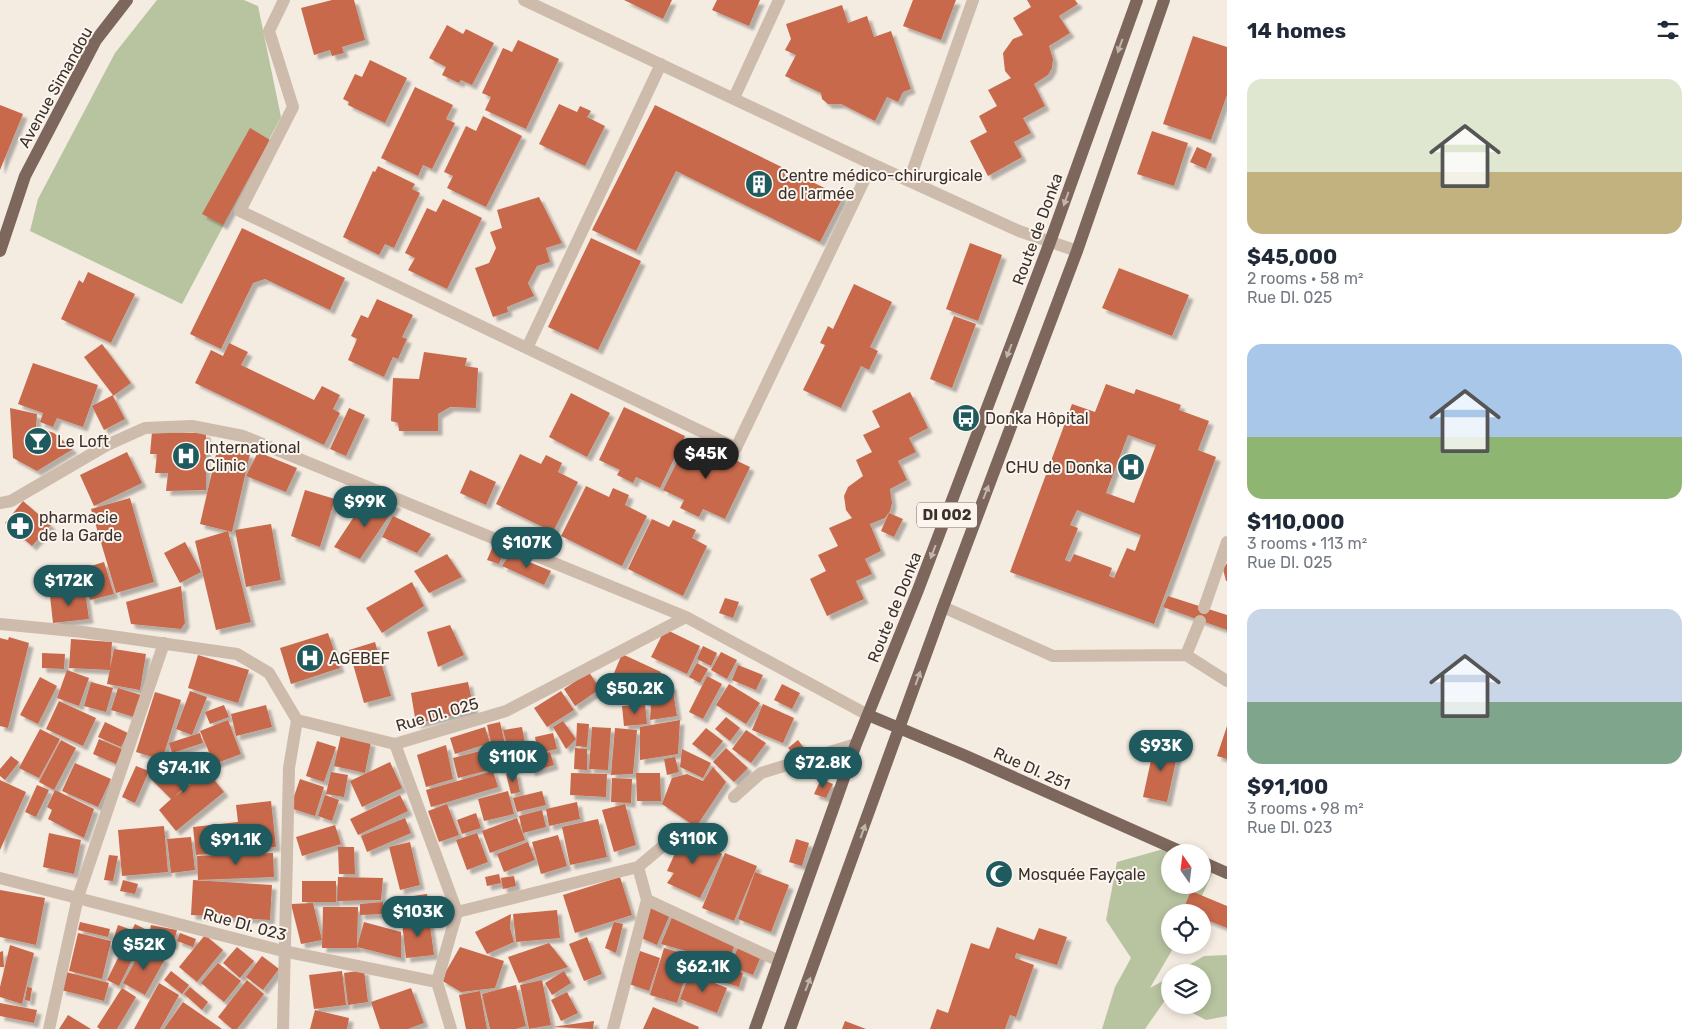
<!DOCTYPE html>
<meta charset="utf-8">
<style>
:root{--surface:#fff;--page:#f6f6f7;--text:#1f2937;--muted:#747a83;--accent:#1f5a5e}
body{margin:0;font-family:Rubik,sans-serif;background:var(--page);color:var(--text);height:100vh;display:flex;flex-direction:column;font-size:19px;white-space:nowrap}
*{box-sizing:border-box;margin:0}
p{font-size:16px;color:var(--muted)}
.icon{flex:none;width:28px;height:28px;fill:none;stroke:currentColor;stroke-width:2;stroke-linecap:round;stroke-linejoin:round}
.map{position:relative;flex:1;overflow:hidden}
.panel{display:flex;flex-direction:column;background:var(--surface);width:475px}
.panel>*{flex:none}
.needle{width:32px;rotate:346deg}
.fabs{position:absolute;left:1161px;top:844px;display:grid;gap:10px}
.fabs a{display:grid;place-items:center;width:50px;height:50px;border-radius:50%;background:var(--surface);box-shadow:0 2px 8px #0003;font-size:25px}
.price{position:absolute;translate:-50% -42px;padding:0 11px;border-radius:18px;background:var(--accent);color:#fff;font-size:16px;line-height:32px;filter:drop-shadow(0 1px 2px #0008)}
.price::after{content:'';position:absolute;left:50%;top:30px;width:15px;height:11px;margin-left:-8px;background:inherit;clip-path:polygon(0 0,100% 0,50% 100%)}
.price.current{background:#222;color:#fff}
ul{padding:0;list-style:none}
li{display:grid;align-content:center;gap:10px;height:265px;padding:0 20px}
li span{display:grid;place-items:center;height:155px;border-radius:15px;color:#555}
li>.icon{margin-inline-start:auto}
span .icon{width:90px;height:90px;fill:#fffc;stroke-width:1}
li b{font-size:21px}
h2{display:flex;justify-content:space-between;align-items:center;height:60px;padding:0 20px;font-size:21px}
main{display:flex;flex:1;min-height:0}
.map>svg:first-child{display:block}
.green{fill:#b8c4a0}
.building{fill:#c8694b;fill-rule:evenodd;filter:url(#shadow)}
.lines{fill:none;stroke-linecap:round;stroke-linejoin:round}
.minor{stroke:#cdbbac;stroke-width:12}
.major{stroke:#7d675c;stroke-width:12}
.oneway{fill:#c2b5ac}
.labels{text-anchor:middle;stroke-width:4;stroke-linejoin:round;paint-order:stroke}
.shield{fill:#fbf5ee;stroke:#756b66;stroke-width:1}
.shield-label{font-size:15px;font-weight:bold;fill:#3b302b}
.street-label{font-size:16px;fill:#3b302b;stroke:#fbf5ee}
.poi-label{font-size:16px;fill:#3b302b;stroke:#fbf5ee;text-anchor:start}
</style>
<main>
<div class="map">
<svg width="1227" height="1029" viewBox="0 0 1227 1029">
<defs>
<filter id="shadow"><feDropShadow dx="4.5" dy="4.5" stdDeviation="1" flood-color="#0004"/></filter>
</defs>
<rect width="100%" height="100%" fill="#f4ebe1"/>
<path class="green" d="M157,0h87l14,6 23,111 -99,187 -152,-73 8,-32 77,-146z
M1178,845l14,7h-22v33h32l1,-27 13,8 -22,46h-24v33h5l-25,43 20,-11v24l-4,-2 -21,30h-43l13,-42 16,-29 -25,-38 11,-58z
M1227,955v61l-21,4 -29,-15h25v-33h-25l27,-16z"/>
<path class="building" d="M332,0h22l11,40 -23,7 2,6 -12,3 -2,-6 -16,5 -13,-47z
M624,0h48l-9,19z
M717,0h43l-11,26 -37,-16z
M913,0h43l-15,40 -38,-14z
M1027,0h48l3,4 -19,12 11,17 -21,13 4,13 -1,9 -4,7 -14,9 11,22 -22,12 8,15 -17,9 8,15 -34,19 -18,-35 17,-9 -8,-16 18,-10 -9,-16 23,-12 -6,-7 -2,-18 10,-14 10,-4 -10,-17 18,-11z
M842,5l6,18 19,-7 7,21 17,-6 20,58 -8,3 -5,10 -11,-5 -12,24 -34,-17h-13l-6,-5 -1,-6 -36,-17 11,-21 -11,-5 6,-11 -5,-15z
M447,25l16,9 3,-5 28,14 -22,42 -11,-5 -2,3 -17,-8 4,-8 -17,-9z
M1193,36l34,11v48l-16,45 -48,-16z
M518,40l41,19 -33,70 -41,-19 6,-13 -9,-4 21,-45 9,4z
M370,60l37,18 -22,45 -37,-18 1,-3 -6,-3 12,-25 7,3z
M415,87l38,18 -7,14 9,4 -23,46 -9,-4 -5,11 -37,-18z
M559,104l18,8 3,-6 11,5 -4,6 18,9 -20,40 -46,-22z
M0,105l23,9 -23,56z
M655,105l188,92 -23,45 -144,-71 -40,80 -44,-21z
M483,116l39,20 -36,71 -39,-19 6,-12 -9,-4 22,-46 10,5z
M250,128l20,12 -47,85 -21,-11z
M1152,131l36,12 -14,43 -37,-12z
M1197,147l15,7 -6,15 -16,-7z
M378,166l37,18 -3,5 8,4 -26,55 -9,-4 -6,11 -36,-18 30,-66 2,1z
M539,197l23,46 -16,5 4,14 -13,4 -9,17 6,13 -27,11 1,5 -15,5 -18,-49 14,-5 7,-15 -6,-16 12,-4 -5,-18z
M443,199l39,19 -35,71 -39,-19 7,-12 -10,-5 22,-45 9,4z
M242,228l103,50 -15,32 -65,-31 -12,4 -32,66 -31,-15z
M591,238l50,23 -43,89 -50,-23z
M970,243l32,12 -24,66 -32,-12z
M1119,268l70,27 -17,41 -70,-28z
M88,272l47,22 -24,49 -50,-24 18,-39 4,3z
M854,284l38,18 -22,45 8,4 -9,19 -8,-4 -20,42 -38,-18 22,-45 -5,-2 8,-17 5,3z
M377,299l36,16 -11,22 5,2 -9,20 -5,-2 -9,20 -36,-17 9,-21 -6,-3 10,-21 7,3z
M954,316l22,8 -24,64 -22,-9z
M229,343l19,9 -7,13 73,35 8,-14 18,9 -7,14 7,4 -16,32 -129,-62 16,-33 12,6z
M102,344l29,39 -18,13 12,23 -21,11 -12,-24 21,-11 -29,-38z
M424,352l43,6 -2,8 13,2 -2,40 -26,-1 -12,7v17h-39l-1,-8 -7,-2 2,-43 26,1z
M33,363l65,22 -15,42 -26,-9 -4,9 -13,-5 3,-9 -25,-9z
M1106,384l28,10 2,-5 45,16 -2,5 30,11 -11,29 18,7 -62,167 -144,-52 62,-168 23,8zM1128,435l28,10 -22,58 -28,-10zM1077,510l64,25 -6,16 -8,-3 -13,30 -5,-2 3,-8 -38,-14 -4,8 -5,-2 13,-32 -8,-3z
M910,392l18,36 -19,10 7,14 -18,9 9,19 -17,9 2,14 -2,8 -5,7 -15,6 11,27 -16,8 7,15 -16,7 8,18 -37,17 -17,-37 16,-8 -8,-16 20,-9 -9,-18 23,-10 -6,-8 -2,-14 4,-9 15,-11 -7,-16 16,-8 -9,-17 17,-8 -8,-16z
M571,393l39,20 -23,44 -38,-20z
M624,407l61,29 -25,52 -24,-11 -3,6 -16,-8 3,-5 -21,-10z
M10,408l27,6 -1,13 18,6 19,16 -36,22 -24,-13z
M349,408l16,7 -19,41 -16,-7z
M152,432l54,1v57l-40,1 2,-18h-13l2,-19h-7z
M689,438l61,29 -25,52 -22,-10 -4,8 -19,-9 4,-8 -21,-10z
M218,446l32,8 -18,78 -32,-8z
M127,452l15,31 -48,23 -14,-31z
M258,452l39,16 -11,24 -40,-16z
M520,454l21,10 5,-9 16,8 -4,9 20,10 -25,50 -57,-28z
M470,470l26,12 -10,23 -26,-12z
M586,486l23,11 4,-9 16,7 -4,10 22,11 -25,50 -61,-30z
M305,490l30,9 -15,48 -29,-11z
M130,498l24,84 -38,11 -25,-84z
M381,498l16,6 -37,55 -26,-12 27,-41 12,5z
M23,501l28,24 -19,21 -27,-23z
M889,513l14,6 -9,18 -13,-6z
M393,516l38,18 -14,19 -35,-16z
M652,519l17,8 4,-7 23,10 -4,8 15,8 -24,50 -55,-27z
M271,524l10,56 -35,7 -11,-57z
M228,531l23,91 -35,8 -21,-89z
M185,542l16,30 -21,11 -16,-30z
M493,546l11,6 -5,12 -12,-4z
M447,554l15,23 -33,16 -15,-22z
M510,554l41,17 -7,14 -42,-19z
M104,562l10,32 -24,6 -9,-31z
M1227,563v18h-1l-3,-12z
M412,582l12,24 -42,27 -16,-25z
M181,586l4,37 -4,6 -50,-5 -5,-22z
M85,591l4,28 -36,4 -3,-27z
M1168,596l59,19v15l-64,-23z
M725,598l14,4 -6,16 -14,-5z
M450,625l14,30 -26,12 -11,-35z
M665,629l35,17 -13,28 -36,-17z
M328,633l12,35 -49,16 -11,-36z
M9,637l20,6 -21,85 -8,-2v-88l8,2z
M71,639l41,3 -2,28 -41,-2z
M375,642l16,54 -27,7 -15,-53z
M703,646l14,7 -6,13 -14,-7z
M114,649l32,5 -6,36 -33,-6z
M721,652l16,8 -10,19 -16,-9z
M42,653l23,1 -1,15 -22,-1z
M622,654l39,18 -13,31 -39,-18z
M198,655l51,15 -11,33 -50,-15z
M697,663l11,6 -8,14 -11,-6z
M738,665l25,10 -7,15 -24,-10z
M67,670l22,8 -10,28 -22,-8z
M589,672l11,17 -25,17 -11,-17z
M707,676l15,8 -19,35 -14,-7z
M40,677l17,9 -19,38 -18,-9z
M91,682l22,6 -7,24 -22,-6z
M468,682l6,28 -58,14 -5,-31z
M729,684l31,19 -14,21 -30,-19z
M782,684l18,9 -8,16 -18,-9z
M672,685l5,31 -27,4 1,-17 9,-16z
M118,688l23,7 -7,22 -23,-7z
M190,691l17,6 -15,38 -16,-6z
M561,691l13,19 -27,17 -13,-19z
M155,692l26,8 -19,60 -26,-8z
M59,701l37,17 -13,28 -37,-17z
M645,704l2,20 -23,2 -2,-20z
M763,704l31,14 -11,25 -31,-13z
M224,705l5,12 -19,7 -5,-12z
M266,705l6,22 -36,9 -5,-22z
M726,717l14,11 -10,13 -15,-12z
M228,720l13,34 -27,10 -14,-33z
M680,720l-2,34 -38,6v-33z
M563,721l13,18 -10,10 -13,-22z
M105,722l23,11 -7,14 -23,-10z
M500,722l10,44 -13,3 -10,-44z
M577,723l12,1 -2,23 -11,-1z
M1227,726v33l-10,-3z
M485,727l5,16 -35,11 -5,-16z
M522,727l5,28 -3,4 2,7 -13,3 -10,-39z
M592,727l19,1 -3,42 -19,-1z
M615,728l22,2 -4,44 -22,1z
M706,728l17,13 -13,16 -18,-13z
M40,729l20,10 -21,39 -20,-10z
M746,730l20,13 -15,20 -19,-14z
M200,733l3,10 -31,10 -3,-10z
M553,733l4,16 -19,4 -3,-16z
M341,735l30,7 -6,31 -31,-7z
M99,739l23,10 -6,15 -23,-10z
M61,740l15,8 -22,42 -15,-8z
M798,740l6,8 -9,8 -7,-8z
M317,741l19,6 -12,35 -18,-6z
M1155,742l24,5 -12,55 -24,-5z
M446,745l7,34 -27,8 -9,-32z
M575,748l12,1v21l-13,-1z
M726,748l22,20 -14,14 -21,-20z
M488,749l5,20 -35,9 -5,-20z
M682,749l29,14 -8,15 -23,-11z
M550,752l4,13 -23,7 -4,-13z
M11,756l8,6 -14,18 -5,-4v-7z
M675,757l4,15 -12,3 -3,-16z
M164,760l24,24 -14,13 33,-26 17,21 -48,39 -17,-21 12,-11 -23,-23z
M390,762l12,26 -40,19 -12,-26z
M75,763l36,16 -13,28 -36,-16z
M136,766l13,5 -14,32 -13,-6z
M713,767l13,15 -30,45 -34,-23 10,-26 15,-4 16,7z
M493,771l5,16 -67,20 -5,-17z
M331,772l17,3 -4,22 -18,-3z
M516,772l4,20 -9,2 -5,-20z
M571,773l36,1 -1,23 -36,-2z
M636,773h24l1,28h-24z
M612,778l20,1 -1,24 -20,-1z
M300,779l24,8 -9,29 -25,-8z
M821,779l12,5 -7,14 -12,-4z
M0,780l26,12 -26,58z
M37,785l12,5 -13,27 -11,-5z
M55,790l39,19 -10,29 -36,-19 4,-9 -5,-3z
M508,791l6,23 -30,7 -6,-22z
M542,791l4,14 -29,7 -4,-14z
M325,795l14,5 -7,21 -14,-5z
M400,795l8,16 -50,24 -8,-16z
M271,801l5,46 -80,8 -3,-28 45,-5 -2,-17z
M577,802l3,17 -31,7 -3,-17z
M447,804l12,31 -20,7 -11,-31z
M625,804l11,41 -22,7 -12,-42z
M542,810l4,17 -23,6 -4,-17z
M476,813l5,15 -19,6 -5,-14z
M405,818l6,15 -44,19 -6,-16z
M517,818l8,22 -35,13 -8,-22z
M598,819l9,38 -37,8 -8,-38z
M335,825l6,19 -39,12 -6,-19z
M164,826l4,46 -46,4 -4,-46z
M685,831l37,23 -22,44 -33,-15 7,-10 -7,-2z
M49,833l32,7 -7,34 -31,-7z
M477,833l11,29 -21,8 -11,-30z
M558,835l9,31 -26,8 -9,-32z
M191,837l4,33 -24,3 -4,-34z
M796,839l13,4 -7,23 -13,-4z
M410,842l10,43 -20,5 -11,-43z
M528,842l7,18 -31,12 -7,-18z
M338,847h16l1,27h-16z
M273,853l1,24 -76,3 -1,-24z
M725,853l32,13 -23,55 -32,-13z
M109,855l9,1 -5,25 -9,-1z
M755,872l34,13 -18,47 -33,-13z
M499,874l2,9 -14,3 -2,-9z
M514,876l2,10 -13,3 -2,-11z
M338,877l45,1 -2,22 -44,1z
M620,877l12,38 -57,18 -12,-38z
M123,880l15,4 -3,10 -15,-3z
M193,880l79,5 -2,35 -79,-5z
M302,881h34v21h-34z
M0,890l45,8 -9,47 -36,-8z
M1191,891l36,15v22l-25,-10v-6h-12l-7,-2z
M427,894l3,20 -35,5 -3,-20z
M383,902v12l-23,1v-11z
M313,903l9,37 -21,4 -10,-40z
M652,904l19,8 -14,33 -18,-8z
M323,907h35l-1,41h-35z
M557,910l3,28 -44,4 -3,-28z
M511,914l-1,14 4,14 -27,12 -12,-22z
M673,915l62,28 -6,20 -68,-19z
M429,918l5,37 -28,3 -4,-36z
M80,922l30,7 -2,8 -30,-7z
M364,922l37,10v26l-44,-11z
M614,922l9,2 -7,29 -11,-5z
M135,924l12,6 -28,56 -12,-6z
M118,925l11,4 -7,18 -10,-4z
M151,925l26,5 -4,15 -25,-6z
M997,927l37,13 5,-12 28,9 -10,28 -41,-12 -1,5 19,7 -18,52 -6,-2 -5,14h-75l7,-20 11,4 23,-70 18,6z
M78,933l33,8 -9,38 -33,-8z
M180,933l16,6 -3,8 -16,-6z
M205,935l18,15 -26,32 -18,-15z
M587,937l15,37 -18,7 -15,-37z
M549,943l19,24 -49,16 -11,-26z
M10,945l24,8 -12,51 -22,-7v-10z
M739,945l23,9 -9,21 -23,-9z
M143,947l22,12 -20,36 -22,-12z
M237,947l17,14 -14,17 -17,-15z
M460,947l44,14 -9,27 -34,4 -20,-12z
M664,948l28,8 -15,47 -27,-8z
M3,951l1,16h-4v-15z
M640,951l20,7 -11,33 -20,-7z
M262,956l17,13 -16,21 -17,-13z
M697,958l46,15 -4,14 -46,-15z
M218,963l23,18 -17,21 -23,-19z
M364,970l4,32 -20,3 -4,-32z
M171,971l18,14 -7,9 -18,-14z
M342,971l4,34 -32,4 -5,-34z
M564,971l7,12 -19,12 -7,-12z
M66,972l43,11 -5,18 -43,-11z
M690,973l37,15 -10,25 -37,-14z
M247,980l17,14 -27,35h-5l-14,-12z
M542,980l9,45 -22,4 -9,-44z
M159,983l20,12 -19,34h-26z
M516,985l10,41 -10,3h-26l-8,-35z
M27,987l5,1 -2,13 -5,-1z
M190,987l18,15 -6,8 -18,-16z
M122,988l14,9 -19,32h-17l-3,-2z
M411,988l13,35 -16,6h-28l-9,-27z
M480,991l7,38h-21l-7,-34z
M567,992l11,21 -17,8 -10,-21z
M183,1002l39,27h-58z
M0,1003l37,7 -3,13 -34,-7z
M653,1007l46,20 -1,2h-55z
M315,1010l34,8 -2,11h-37z
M68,1015l23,14h-32z
M594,1021l-1,8 -41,-2z
M845,1021l21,8h-24z"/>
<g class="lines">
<path class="minor" d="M284,0l-15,31 24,76 -53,104 496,237 136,-284
M524,0l348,164 147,67 58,20
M734,98l45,-98
M909,181l64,-181
M527,348l134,-284
M0,503l11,-2 96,-56 38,-17 47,-2 51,10 443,181 182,98
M943,607l110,49 133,-1 41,26
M1204,608l23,-66
M0,624l83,8 154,22 32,19 28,47 98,24 111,-33 180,-94
M1186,655l14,-34
M395,744l62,168 -20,70
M734,797l27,-24 95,-29
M638,867l9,33 132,61
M0,878l283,73 154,31 14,47
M457,912l181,-45 38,-32
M49,1029l29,-132 86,-254
M283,1029l6,-261 8,-48
M613,1029l34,-129"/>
<path class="major" d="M0,251l25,-75 71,-136 31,-40
M868,715l98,41 216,96
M1202,862l25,11
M755,1029l101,-285 62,-154 132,-348 87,-242
M790,1029l153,-422 134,-356 87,-251"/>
</g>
<defs><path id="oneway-solid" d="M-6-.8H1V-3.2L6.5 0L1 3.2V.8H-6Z" transform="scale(1.25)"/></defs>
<g class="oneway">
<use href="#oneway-solid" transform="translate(1120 46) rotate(110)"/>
<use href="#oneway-solid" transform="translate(1066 199) rotate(110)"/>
<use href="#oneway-solid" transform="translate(1009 351) rotate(111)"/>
<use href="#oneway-solid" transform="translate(986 492) rotate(-69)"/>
<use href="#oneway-solid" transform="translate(933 552) rotate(111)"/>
<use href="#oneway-solid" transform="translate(918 678) rotate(-70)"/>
<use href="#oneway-solid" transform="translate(863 831) rotate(-70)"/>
<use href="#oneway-solid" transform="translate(808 984) rotate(-69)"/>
</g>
<defs>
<g id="building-disc" transform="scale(1.4375)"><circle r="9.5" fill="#1f5a5e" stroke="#fbf5ee"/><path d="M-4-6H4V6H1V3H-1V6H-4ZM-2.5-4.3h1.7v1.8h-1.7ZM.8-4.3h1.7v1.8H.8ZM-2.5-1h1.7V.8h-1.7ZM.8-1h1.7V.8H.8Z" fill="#fff"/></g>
<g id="bus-disc" transform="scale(1.4375)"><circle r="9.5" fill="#1f5a5e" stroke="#fbf5ee"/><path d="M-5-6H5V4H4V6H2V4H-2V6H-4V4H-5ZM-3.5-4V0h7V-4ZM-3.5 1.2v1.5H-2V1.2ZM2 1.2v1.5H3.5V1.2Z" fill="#fff"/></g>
<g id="bar-disc" transform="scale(1.4375)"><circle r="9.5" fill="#1f5a5e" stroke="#fbf5ee"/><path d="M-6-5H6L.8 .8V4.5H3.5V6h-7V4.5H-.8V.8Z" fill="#fff"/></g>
<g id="hospital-disc" transform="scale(1.4375)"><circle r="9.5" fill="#1f5a5e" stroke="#fbf5ee"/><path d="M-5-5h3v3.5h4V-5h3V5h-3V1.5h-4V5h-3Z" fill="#fff"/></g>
<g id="pharmacy-disc" transform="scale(1.4375)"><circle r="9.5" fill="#1f5a5e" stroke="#fbf5ee"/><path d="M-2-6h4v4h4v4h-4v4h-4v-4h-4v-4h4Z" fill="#fff"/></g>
<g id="mosque-disc" transform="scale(1.4375)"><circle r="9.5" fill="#1f5a5e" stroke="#fbf5ee"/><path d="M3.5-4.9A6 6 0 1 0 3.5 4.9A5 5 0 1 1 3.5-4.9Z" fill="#fff"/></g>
</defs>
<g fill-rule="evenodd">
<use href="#building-disc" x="759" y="184"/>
<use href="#bus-disc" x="966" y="418"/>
<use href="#bar-disc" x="38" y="441"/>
<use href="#hospital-disc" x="186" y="456"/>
<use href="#hospital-disc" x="1131" y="467"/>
<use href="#pharmacy-disc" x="20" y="526"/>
<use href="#hospital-disc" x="310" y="658"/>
<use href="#mosque-disc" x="999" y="874"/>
</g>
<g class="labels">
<rect class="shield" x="917" y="502.5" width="60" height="25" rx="4"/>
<g class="shield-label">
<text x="947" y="520">DI 002</text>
</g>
<g class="street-label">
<text transform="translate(55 87) rotate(-61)" y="6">Avenue Simandou</text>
<text transform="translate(1037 229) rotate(-70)" y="6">Route de Donka</text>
<text transform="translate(894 607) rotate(-68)" y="6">Route de Donka</text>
<text transform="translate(437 714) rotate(-16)" y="6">Rue DI. 025</text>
<text transform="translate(1032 768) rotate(24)" y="6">Rue DI. 251</text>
<text transform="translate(245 924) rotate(15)" y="6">Rue DI. 023</text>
</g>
<g class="poi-label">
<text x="778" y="181">Centre médico-chirurgicale<tspan x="778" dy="18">de l'armée</tspan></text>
<text x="985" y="424">Donka Hôpital</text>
<text x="57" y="447">Le Loft</text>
<text x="205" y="453">International<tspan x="205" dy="18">Clinic</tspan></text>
<text x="1112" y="473" text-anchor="end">CHU de Donka</text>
<text x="39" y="523">pharmacie<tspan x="39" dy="18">de la Garde</tspan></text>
<text x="329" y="664">AGEBEF</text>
<text x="1018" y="880">Mosquée Fayçale</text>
</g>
</g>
</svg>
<div class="fabs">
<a><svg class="needle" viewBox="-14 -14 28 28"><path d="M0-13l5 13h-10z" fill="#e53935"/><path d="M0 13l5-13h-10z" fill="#747a83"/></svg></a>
<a><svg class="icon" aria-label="locate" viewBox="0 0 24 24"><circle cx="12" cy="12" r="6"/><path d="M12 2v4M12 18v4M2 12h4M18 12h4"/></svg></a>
<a><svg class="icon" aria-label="layers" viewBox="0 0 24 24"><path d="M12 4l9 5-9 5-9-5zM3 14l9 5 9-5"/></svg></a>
</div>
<b class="price current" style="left:706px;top:480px">$45K</b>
<b class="price" style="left:365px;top:528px">$99K</b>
<b class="price" style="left:527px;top:569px">$107K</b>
<b class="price" style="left:69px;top:607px">$172K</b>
<b class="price" style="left:635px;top:715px">$50.2K</b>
<b class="price" style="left:1161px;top:772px">$93K</b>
<b class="price" style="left:513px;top:783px">$110K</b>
<b class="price" style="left:823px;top:789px">$72.8K</b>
<b class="price" style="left:184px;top:794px">$74.1K</b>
<b class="price" style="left:693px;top:865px">$110K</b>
<b class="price" style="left:236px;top:866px">$91.1K</b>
<b class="price" style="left:418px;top:938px">$103K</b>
<b class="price" style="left:144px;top:971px">$52K</b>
<b class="price" style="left:703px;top:993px">$62.1K</b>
</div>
<section class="panel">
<h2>14 homes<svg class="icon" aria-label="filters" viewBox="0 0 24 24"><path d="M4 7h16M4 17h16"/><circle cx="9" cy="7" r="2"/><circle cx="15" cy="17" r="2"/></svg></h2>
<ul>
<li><span style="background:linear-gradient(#dfe7d0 60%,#c2b280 0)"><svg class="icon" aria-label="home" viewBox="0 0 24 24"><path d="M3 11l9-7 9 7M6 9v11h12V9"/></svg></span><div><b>$45,000</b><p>2 rooms · 58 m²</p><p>Rue DI. 025</p></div></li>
<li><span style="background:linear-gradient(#a9c7e8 60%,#8fb573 0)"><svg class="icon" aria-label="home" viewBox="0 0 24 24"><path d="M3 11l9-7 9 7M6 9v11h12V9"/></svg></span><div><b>$110,000</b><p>3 rooms · 113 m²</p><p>Rue DI. 025</p></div></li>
<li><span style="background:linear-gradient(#c9d6e8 60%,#7fa58c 0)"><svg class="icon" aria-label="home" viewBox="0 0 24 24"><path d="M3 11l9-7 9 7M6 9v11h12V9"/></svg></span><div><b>$91,100</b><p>3 rooms · 98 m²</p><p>Rue DI. 023</p></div></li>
</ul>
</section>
</main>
